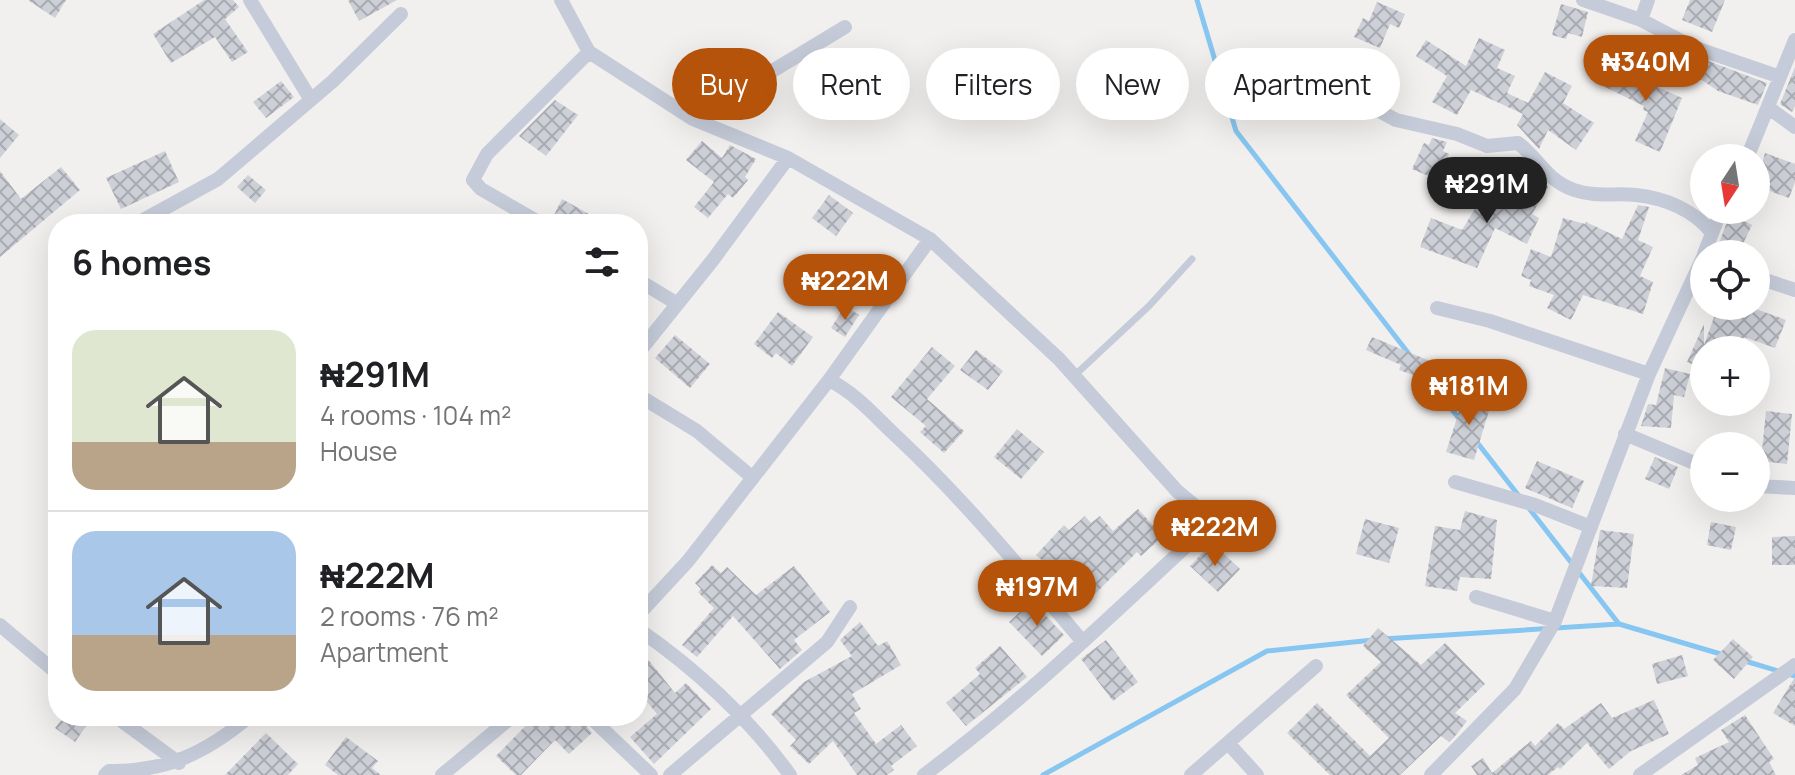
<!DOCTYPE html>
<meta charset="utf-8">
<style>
:root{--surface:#fff;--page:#f6f6f6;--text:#202124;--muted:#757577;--line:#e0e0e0;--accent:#b45309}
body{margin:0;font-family:Manrope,sans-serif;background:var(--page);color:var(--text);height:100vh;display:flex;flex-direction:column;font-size:30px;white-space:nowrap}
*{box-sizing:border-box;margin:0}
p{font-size:26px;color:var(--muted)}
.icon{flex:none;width:44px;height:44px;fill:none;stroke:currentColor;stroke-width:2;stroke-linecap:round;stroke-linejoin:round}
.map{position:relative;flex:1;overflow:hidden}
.drawer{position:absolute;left:48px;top:214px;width:600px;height:512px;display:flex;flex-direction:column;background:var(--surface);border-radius:32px;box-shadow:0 8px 32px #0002}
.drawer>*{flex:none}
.hud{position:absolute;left:672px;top:48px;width:760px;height:72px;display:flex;gap:16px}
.needle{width:52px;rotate:192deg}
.fabs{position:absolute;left:1690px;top:144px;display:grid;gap:16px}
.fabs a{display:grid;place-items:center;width:80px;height:80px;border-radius:50%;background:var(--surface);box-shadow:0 8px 32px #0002;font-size:40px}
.price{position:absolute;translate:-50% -68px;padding:0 18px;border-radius:28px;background:var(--accent);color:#fff;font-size:26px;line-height:52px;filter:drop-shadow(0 2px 4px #0008)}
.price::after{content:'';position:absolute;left:50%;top:48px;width:24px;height:18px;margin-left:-12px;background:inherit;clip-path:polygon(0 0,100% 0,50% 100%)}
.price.active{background:#222;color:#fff}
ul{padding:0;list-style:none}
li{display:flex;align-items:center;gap:24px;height:200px;padding:0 24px}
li+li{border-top:2px solid var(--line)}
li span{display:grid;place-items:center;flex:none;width:224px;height:160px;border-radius:24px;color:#555}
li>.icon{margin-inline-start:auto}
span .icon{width:96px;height:96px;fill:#fffc;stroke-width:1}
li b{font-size:34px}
h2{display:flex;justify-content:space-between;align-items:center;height:96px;padding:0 24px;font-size:34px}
.chip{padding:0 28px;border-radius:36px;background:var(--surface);box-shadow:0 8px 32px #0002;font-size:28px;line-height:72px}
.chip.active{background:var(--accent);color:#fff}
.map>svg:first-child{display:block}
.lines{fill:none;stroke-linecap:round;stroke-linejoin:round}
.stream{stroke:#87c6f0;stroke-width:5}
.building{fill:url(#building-cross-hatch)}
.lane{stroke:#c5cbd8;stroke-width:7}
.street{stroke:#c5cbd8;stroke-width:14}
</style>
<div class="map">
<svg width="1795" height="775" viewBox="0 0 1795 775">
<defs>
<pattern id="building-cross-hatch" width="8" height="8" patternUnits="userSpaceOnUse" patternTransform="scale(2)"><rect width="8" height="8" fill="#ced0d7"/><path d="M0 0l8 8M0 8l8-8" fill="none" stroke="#a9abb2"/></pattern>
</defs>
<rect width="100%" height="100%" fill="#f2f0ef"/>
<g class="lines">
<path class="stream" d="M1197,0l39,131 173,223
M1422,371l38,49
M1476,441l43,55
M1528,507l91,117
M1383,639l236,-15 105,31
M1745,661l50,15
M1043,775l224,-124 106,-11"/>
</g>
<path class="building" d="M28,0h38l-11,18z
M204,0h29l6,7 -14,12 23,33 -16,10 -17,-25 -44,26 -18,-29z
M348,0h49l-38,21z
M1690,0h35l-13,32 -30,-12z
M1377,2l28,12 -6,14 -9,-4 -10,24 -26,-11 9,-19 6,3z
M1561,4l27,8 -6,25 -14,-4 -2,6 -14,-4z
M1479,38l26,12 -8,18 18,8 -8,17 21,10 17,-31 27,14 -9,17 31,20 -18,27 -28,-20 -9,19 -22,-24 6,-11 -52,-24 -14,25 -25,-13 15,-26 -31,-20 10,-16 40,26z
M1671,47l96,36 -9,22 -40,-14 -53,-36z
M1619,58l20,10 -3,7 10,7 36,16 -22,54 -25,-11 13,-29 -5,-2 1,-4 -39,-19z
M1795,67v39l-3,6 -12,-8z
M281,81l13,16 -28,21 -13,-16z
M555,100l23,15 -32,41 -27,-20z
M0,119l19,16 -19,23z
M1432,138l15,4 -4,9 6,3 -11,26 -26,-11 12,-26 5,2z
M702,141l20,17 8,-13 26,14 -11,18 3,3 -15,18 -5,-4 -20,24 -14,-11 20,-25 -28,-22z
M165,151l14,31 -58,27 -15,-31z
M1765,153l30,11v18l-6,16 -33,-12z
M61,167l19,23 -80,67v-86l21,28z
M1532,171l16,16 -16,27 7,4 -12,26 -32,-16 -18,40 -57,-21 11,-29 31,12 23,-38 26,15z
M248,175l18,15 -11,13 -18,-16z
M829,195l24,18 -17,23 -24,-18z
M562,199l45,25h-37l-16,-9z
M1638,205l11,2 -11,33 15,7 -13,29 13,6 -10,32 -60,-19 -12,25 -24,-12 7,-13 -25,-9 2,-6 -10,-4 10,-27 20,8 12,-39 22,6 1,-2 36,17z
M1730,214l22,11 -14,29 -20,-8z
M845,306l14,9 -14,22 -14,-9z
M1718,306h39l-1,3 30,11 -11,28 -31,-11 -3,9 -18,-6 -5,10h-14v19l-17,-7 17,-38v21z
M778,312l35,25 -21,29 -16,-13 -4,5 -18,-14z
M675,335l35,29 -20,24 -35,-30z
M1372,337l58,24 -6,18 -25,-9 2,-5 -35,-15z
M932,347l23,19 -28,33 37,32 -20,22 -24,-21 6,-6 -35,-29z
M976,350l27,21 -15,19 -28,-20z
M1665,368l25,6 -6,23 -10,-2 -3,33 -30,-2 7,-22 8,1z
M1465,393l27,8 -18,59 -28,-8z
M1766,411l26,3 -5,50 -26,-3z
M1017,429l27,23 -23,27 -27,-22z
M1655,457l23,10 -9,22 -24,-10z
M1537,461l47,20 -12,27 -47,-20z
M1138,509l25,27 -22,20 -4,-4 -48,48 -53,-45 28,-30 5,5 16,-14 6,7 9,-7 13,15z
M1465,511l32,9 -6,59 -31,-2 -3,14 -32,-5 10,-60 25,4z
M1365,519l34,9 -10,35 -33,-9z
M1711,522l25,5 -5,23 -24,-5z
M1600,530l34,4 -7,54 -36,-2z
M1795,536v29h-23v-28z
M1212,543l28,26 -22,23 -28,-26z
M712,565l9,8 6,-6 29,28 38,-29 36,46 -36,28 8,10 -22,19 -47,-53 -36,41 -15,-12 32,-37 -16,-16 3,-3 -6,-6z
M1032,601l32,34 -22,21 -33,-34z
M860,622l18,24 9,-5 14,24 -49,29 9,15 -7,4 22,31 25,-19 16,21 -26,20 3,4 -7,5h-30l-24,-34 -24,23 -19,-18 6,-6 -25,-26 33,-32 48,-26 -12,-16z
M1378,628l43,37 24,-22 40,41 -30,29 12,8 -11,14 -7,7 -8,-6 -41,39h-70l-43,-42 30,-30 53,53 19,-18 -43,-43 35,-33 -18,-16z
M1733,639l20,18 -19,22 -21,-19z
M1106,640l32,42 -25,19 -32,-42z
M1000,646l27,31 -61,49 -20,-23 34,-29 -5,-6z
M638,647l37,46 11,-10 25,26 -57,55 -24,-27 27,-23 -19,-23z
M1682,655l6,21 -31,8 -5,-20z
M1795,677v49l-22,-13z
M1654,700l15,34 -38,17 -22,18 -22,-26 -27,26 -2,-2 -10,8h-71l-6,-9 12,-8 9,15 39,-32 4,5 23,-23 6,6 37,-26 11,15z
M1745,715l29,44 -5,3 7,13h-95l17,-10 -3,-7 34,-16 -8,-12z
M64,716h29l-18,26 -20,-14z
M535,716h44l13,17 -23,21 -14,-14 -34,35h-5l-20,-19z
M266,733l32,31 -10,11h-63z
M346,737l32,24 -6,7 9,7h-43l-13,-10z"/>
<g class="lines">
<path class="lane" d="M1074,376l75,-70 43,-47"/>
<path class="street" d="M250,0l61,100
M561,0l28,52 104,67 95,39 142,81 129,120 118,132 29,24 1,12c-93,85 -182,173 -283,248
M1583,0l58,20
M1648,0l-7,20 52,27 87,30
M1356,59l-2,30 18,18 24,13 61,14 30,12 31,-3c23,18 28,37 56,47 20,7 41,3 62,5 29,3 58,15 76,38
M1769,108l26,19
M693,119l152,-92
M1747,158l48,-118
M136,224l82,-45 115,-98 68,-67
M542,224l-61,-35 -8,-9 14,-26 102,-102
M1704,254l17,-44
M1756,277l39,13
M638,280l38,23
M1437,308l53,13 159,53
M638,353l74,-92 76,-103
M829,380l101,-141
M638,395l59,36 56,47
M1625,434l79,33
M1455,482l80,23 56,22
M1756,486l39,2
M1476,597l79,24
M638,615l50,-54 141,-181c26,13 44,34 65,54 69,64 128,136 189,208
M0,625l58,49
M638,629c57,39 112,90 152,146
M115,716l64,47
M589,716l62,59
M1228,743l29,32
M105,775l4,-4c57,1 97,-18 141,-55
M442,775l71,-59
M670,775l157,-133 23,-35
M1191,775l125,-109
M1431,775l84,-86 40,-68 94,-247 55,-119
M1640,775l155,-110"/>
</g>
</svg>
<div class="fabs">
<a><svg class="needle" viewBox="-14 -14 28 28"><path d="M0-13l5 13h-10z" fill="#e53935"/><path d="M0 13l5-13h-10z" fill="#757577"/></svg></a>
<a><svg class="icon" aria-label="locate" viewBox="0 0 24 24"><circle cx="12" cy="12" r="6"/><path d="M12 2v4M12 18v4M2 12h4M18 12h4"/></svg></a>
<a>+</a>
<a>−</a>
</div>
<b class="price" style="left:1646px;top:103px">₦340M</b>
<b class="price active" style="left:1487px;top:225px">₦291M</b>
<b class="price" style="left:845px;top:322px">₦222M</b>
<b class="price" style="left:1469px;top:427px">₦181M</b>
<b class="price" style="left:1215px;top:568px">₦222M</b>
<b class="price" style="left:1037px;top:628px">₦197M</b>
<div class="hud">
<a class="chip active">Buy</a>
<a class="chip">Rent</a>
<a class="chip">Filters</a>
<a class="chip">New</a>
<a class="chip">Apartment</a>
</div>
<section class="drawer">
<h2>6 homes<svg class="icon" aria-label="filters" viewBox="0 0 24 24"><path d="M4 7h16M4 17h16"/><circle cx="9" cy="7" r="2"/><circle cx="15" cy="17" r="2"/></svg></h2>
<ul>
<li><span style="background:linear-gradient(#dfe7d0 70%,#b9a48a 0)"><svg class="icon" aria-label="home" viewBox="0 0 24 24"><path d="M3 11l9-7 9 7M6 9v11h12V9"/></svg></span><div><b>₦291M</b><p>4 rooms · 104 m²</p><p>House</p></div></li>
<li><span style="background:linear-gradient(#a9c7e8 65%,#b9a48a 0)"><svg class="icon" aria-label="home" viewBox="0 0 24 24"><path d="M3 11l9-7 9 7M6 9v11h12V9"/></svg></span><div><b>₦222M</b><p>2 rooms · 76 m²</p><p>Apartment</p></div></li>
</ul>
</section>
</div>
